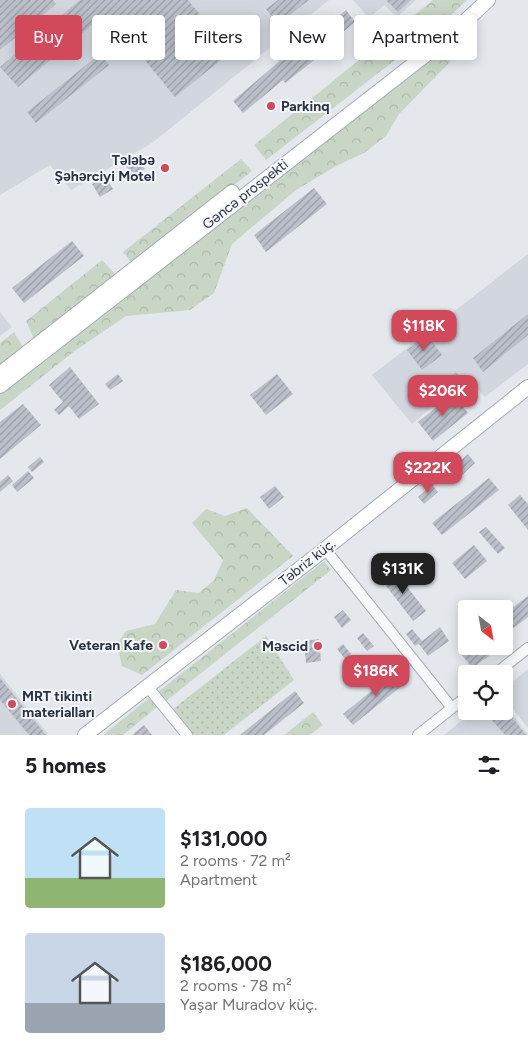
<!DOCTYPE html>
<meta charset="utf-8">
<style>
:root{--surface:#fff;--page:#f2f2f2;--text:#202124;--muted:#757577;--accent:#d1495b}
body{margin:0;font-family:Figtree,sans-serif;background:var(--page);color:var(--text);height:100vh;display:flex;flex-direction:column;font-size:19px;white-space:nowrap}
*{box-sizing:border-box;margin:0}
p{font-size:16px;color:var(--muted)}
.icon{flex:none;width:28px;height:28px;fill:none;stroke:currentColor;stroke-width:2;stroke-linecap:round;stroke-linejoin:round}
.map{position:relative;height:735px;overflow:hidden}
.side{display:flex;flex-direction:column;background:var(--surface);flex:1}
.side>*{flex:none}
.top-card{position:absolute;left:15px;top:15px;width:499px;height:45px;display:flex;gap:10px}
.needle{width:32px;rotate:149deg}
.fabs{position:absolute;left:458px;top:600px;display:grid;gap:10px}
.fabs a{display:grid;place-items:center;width:55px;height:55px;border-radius:5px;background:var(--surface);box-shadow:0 2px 12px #0003;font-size:25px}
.price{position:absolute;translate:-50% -42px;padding:0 11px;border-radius:10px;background:var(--accent);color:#fff;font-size:16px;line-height:32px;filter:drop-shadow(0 1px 2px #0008)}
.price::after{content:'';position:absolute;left:50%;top:30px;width:15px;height:11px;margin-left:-8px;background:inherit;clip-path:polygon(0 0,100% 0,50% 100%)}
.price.on{background:#222;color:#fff}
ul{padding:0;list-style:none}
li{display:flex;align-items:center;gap:15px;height:125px;padding:0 25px}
li span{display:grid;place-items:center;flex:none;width:140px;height:100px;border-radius:5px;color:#555}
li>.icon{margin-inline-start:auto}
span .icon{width:60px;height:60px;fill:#fffc;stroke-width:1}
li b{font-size:21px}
h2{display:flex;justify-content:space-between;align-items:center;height:60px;padding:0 25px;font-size:21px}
.pill{padding:0 18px;border-radius:5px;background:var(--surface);box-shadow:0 2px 12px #0003;font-size:18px;line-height:45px}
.pill.on{background:var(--accent);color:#fff}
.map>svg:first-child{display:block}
.built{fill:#d2d6de}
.forest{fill:url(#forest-crowns)}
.park{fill:url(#park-dots)}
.building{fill:url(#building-hatch)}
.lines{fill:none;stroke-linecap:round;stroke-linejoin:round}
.minor-casing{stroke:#a9aeb7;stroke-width:12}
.major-casing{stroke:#a3abb8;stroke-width:16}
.minor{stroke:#f7f8fa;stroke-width:10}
.major{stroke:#fff;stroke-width:14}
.poi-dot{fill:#d1495b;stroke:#f4f6f9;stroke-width:2}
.labels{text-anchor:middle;stroke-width:4;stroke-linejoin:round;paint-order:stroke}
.poi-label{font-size:14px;font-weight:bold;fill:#2b3445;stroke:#f4f6f9;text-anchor:end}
.street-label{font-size:14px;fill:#2b3445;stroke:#f4f6f9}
</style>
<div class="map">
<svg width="528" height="735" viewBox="0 0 528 735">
<defs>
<pattern id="forest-crowns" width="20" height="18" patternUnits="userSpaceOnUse" patternTransform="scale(1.25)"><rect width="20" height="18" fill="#c9d6c5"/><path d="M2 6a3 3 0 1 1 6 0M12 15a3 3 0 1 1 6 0" fill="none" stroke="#adb8ab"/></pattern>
<pattern id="park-dots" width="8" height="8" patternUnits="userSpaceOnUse" patternTransform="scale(1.25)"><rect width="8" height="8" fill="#c9d6c5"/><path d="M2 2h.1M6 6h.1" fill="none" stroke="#adb8ab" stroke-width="1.8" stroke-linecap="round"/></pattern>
<pattern id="building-hatch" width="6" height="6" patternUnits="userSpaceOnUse" patternTransform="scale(1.25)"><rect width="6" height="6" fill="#bbc0ca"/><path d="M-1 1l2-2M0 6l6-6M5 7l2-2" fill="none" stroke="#989da6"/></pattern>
</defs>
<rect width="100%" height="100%" fill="#e4e7ec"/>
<path class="built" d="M0,0h329l-177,143 -81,47 -21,-25 -50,30z
M353,0h63l-19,17 -13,-12 -15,13z
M528,254v110l-43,33 -18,-20 -55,47 -40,-49z
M0,312l12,15 -12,9z
M528,669v59l-24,-30v-9z
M0,674l48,60 -1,1h-47z
M504,702l24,33h-84l29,-24h31z"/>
<path class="forest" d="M433,0h34l-28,26 -173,134 -12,-15z
M444,47l7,14 -52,53 -13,22 -22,17 -28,13 -40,24 -64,54 -18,49 -24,17 -64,6 -50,34 -76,60v-16z
M241,159l11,12 -120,92 -9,-11z
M102,260l13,14 -81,65 -8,-18z
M14,332l9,15 -23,19v-23z
M247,508l46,48 -151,119 -20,-9 -5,-22 9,-13 29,-7 21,-34 23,3 15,-13 9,-20 -31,-37 14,-14 19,7z
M324,561l7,9 -165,131 -8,-9z
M149,698l8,9 -34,28h-20z
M313,712l10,13 -13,10h-26z"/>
<path class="park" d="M266,636l28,44 -70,55h-30l-21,-26z"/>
<path class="building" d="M0,0h53l3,4 -56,46z
M80,0h108l43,52 -56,45 -41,-50 -13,11 -28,-34 -75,63 -18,-20z
M278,0h31l-31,24 -12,-15z
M386,0h25l-13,12z
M346,10l9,12 -39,32 2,3 -33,26 -2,-3 -40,33 -10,-12 71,-61 2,2z
M100,54l9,11 -73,58 -9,-11z
M137,156l8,13 -13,7 -7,-12z
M105,176l8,13 -13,8 -8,-13z
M314,188l13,16 -61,48 -12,-17z
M72,241l12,15 -60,47 -12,-15z
M528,314v21l-45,37 -10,-14z
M427,335l15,20 -20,15 -15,-20z
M70,367l29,37 -20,15 -10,-13 -10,9 -5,-5 9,-8 -14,-17z
M456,372l10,13 -7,6 -11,-13z
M118,374l5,7 -13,9 -5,-6z
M277,374l16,20 -27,21 -16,-20z
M453,394l15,19 -35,28 -15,-19z
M23,404l18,21 -41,34v-37z
M468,454l7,9 -13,12 -7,-9z
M40,457l4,5 -12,10 -4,-5z
M28,471l6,7 -17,14 -5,-7z
M8,475l5,6 -13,11v-10z
M489,478l10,12 -57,45 -10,-12z
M432,485l6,7 -14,12 -6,-7z
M275,486l9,11 -15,12 -9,-12z
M520,495l8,9v26l-20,-25z
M486,527l19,21 -7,6 -19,-22z
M474,545l13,16 -22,18 -13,-16z
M393,569l33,42 -13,10 -32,-42z
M528,596v21l-24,18v-21z
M343,610l8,10 -9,8 -8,-11z
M440,627l9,14 -21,15 -9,-12 -4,2 -9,-12 6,-5 10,12z
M363,633l11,13 -7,5 -10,-13z
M319,639l2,22 -15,2 -2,-22z
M343,644l8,10 -6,5 -8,-10z
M474,646h8l7,10 -17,12 -10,-13z
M400,668l9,12 -56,45 -10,-11z
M0,678l46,57h-17l-29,-35z
M295,691l9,12 -40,32h-24z
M498,711h9l19,24h-21l-15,-17z
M144,725l8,10h-20z"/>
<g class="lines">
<g class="minor-casing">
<path id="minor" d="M325,549l127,159
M495,674l33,-26
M147,686l40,49
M418,735l48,-38"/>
</g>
<g class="major-casing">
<path id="major" d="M0,374l232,-182
M0,386l446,-347 42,-39
M85,735l240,-186 203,-162"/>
</g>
<use href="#minor" class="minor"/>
<use href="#major" class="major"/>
</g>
<g class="poi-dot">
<circle cx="271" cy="106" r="5"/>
<circle cx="165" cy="168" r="5"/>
<circle cx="163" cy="645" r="5"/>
<circle cx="318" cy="646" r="5"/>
<circle cx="12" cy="704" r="5"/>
</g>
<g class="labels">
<g class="poi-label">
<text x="281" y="111" text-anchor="start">Parkinq</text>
<text x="155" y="165">Tələbə<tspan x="155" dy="16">Şəhərciyi Motel</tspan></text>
<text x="153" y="650">Veteran Kafe</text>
<text x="308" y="651">Məscid</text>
<text x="22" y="701" text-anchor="start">MRT tikinti<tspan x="22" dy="16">materialları</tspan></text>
</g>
<g class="street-label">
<text transform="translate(245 194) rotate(-38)" y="5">Gəncə prospekti</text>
<text transform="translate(307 562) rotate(-38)" y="5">Təbriz küç.</text>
</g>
</g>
</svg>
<div class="fabs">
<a><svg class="needle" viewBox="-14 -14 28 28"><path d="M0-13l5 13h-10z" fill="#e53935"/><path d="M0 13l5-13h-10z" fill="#757577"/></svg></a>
<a><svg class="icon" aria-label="locate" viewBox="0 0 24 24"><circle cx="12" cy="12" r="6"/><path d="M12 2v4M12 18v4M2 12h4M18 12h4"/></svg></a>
</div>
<b class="price" style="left:424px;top:352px">$118K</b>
<b class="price" style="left:443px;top:417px">$206K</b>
<b class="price" style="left:428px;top:494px">$222K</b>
<b class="price on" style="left:403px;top:595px">$131K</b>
<b class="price" style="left:376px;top:697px">$186K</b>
<div class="top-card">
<a class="pill on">Buy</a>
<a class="pill">Rent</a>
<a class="pill">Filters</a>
<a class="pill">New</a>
<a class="pill">Apartment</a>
</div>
</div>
<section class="side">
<h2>5 homes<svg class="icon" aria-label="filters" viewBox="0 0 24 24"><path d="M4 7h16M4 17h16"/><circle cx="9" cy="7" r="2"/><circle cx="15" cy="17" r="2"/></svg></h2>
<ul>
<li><span style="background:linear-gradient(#bfe0f5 70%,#8fb573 0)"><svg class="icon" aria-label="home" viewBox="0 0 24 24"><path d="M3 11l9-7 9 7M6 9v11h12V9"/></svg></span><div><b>$131,000</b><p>2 rooms · 72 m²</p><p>Apartment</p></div></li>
<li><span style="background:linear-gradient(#c9d6e8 70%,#9aa5b1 0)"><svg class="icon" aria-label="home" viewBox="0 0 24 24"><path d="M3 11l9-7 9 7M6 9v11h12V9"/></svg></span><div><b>$186,000</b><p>2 rooms · 78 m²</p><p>Yaşar Muradov küç.</p></div></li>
</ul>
</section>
